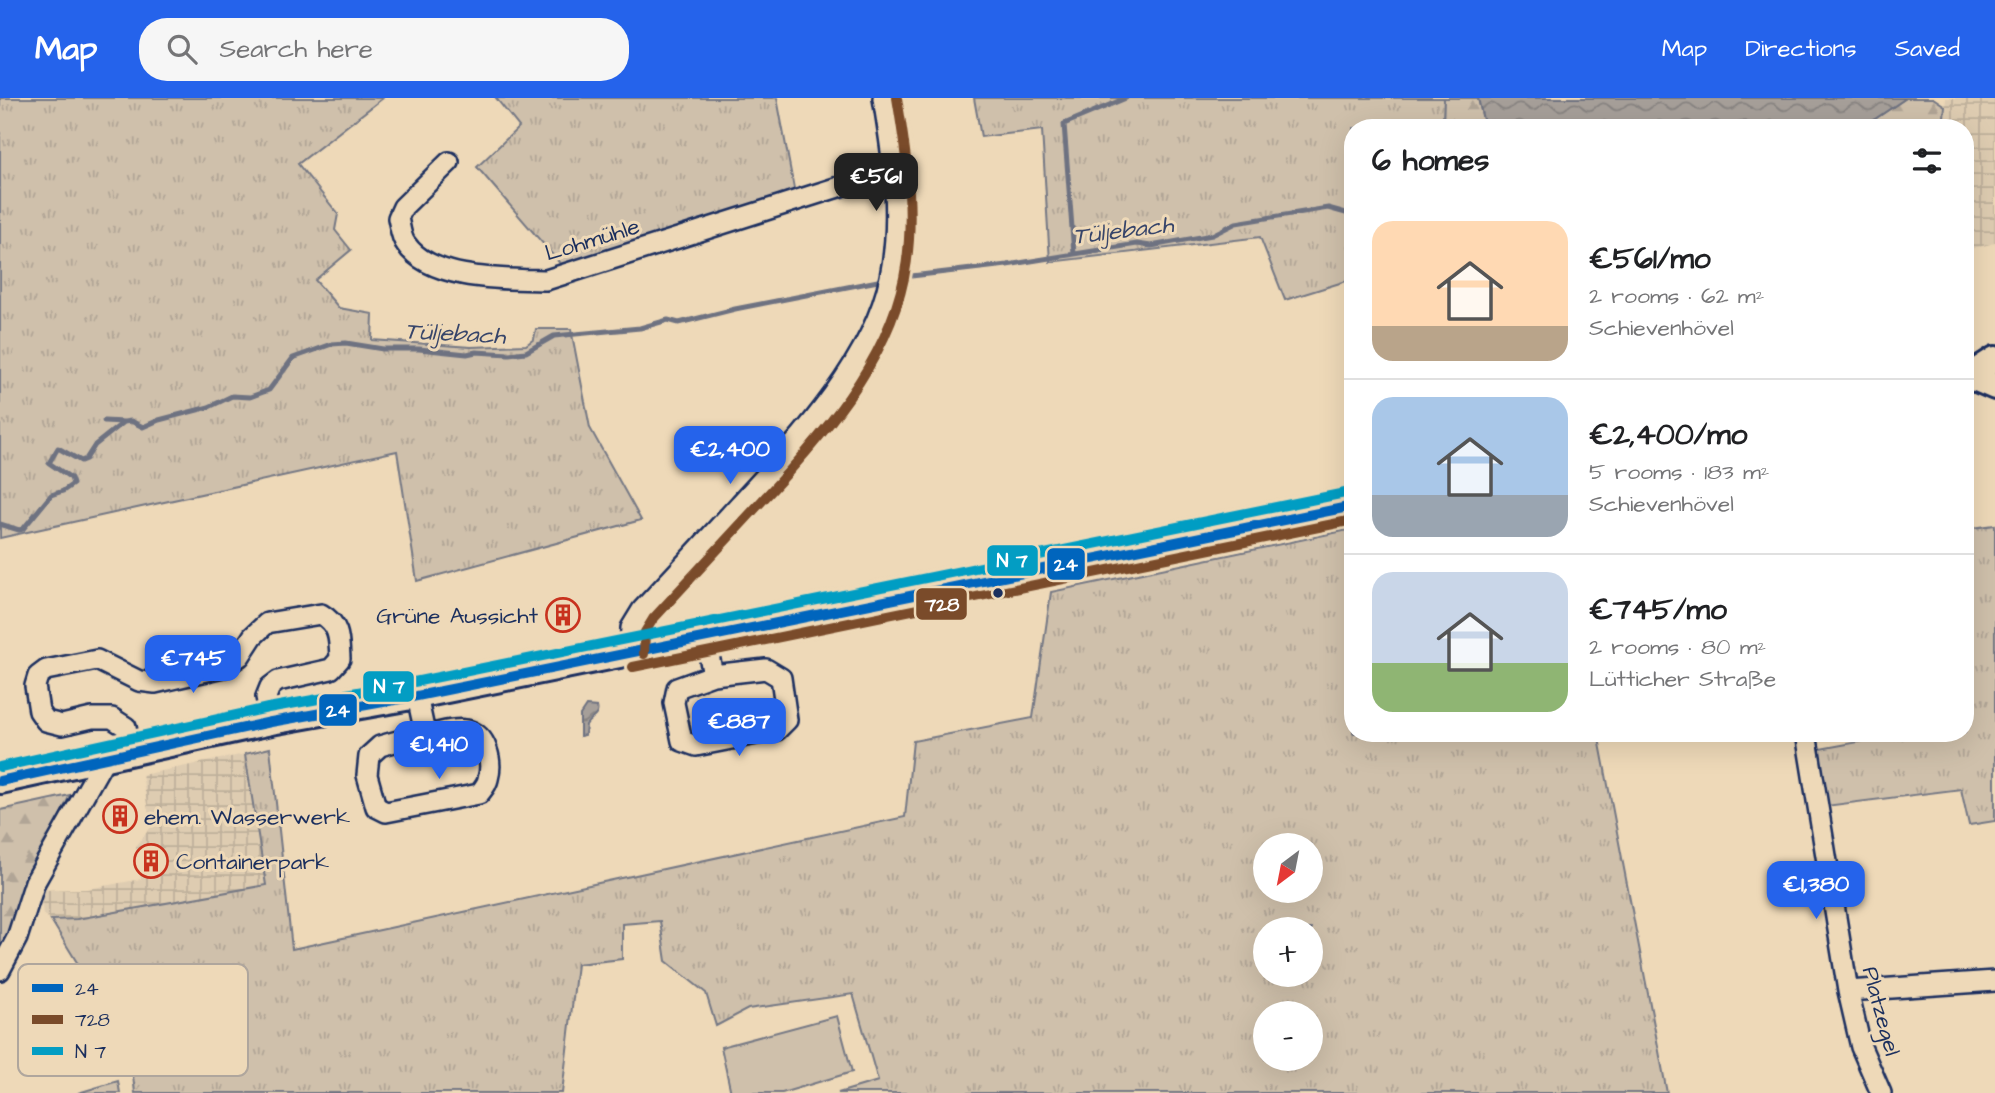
<!DOCTYPE html>
<meta charset="utf-8">
<style>
:root{--surface:#fff;--page:#f6f6f6;--text:#202124;--muted:#757577;--line:#e0e0e0;--accent:#2563eb}
body{margin:0;font-family:"Architects Daughter",sans-serif;background:var(--page);color:var(--text);height:100vh;display:flex;flex-direction:column;font-size:26px;white-space:nowrap}
*{box-sizing:border-box;margin:0}
p{font-size:23px;color:var(--muted)}
.icon{flex:none;width:38px;height:38px;fill:none;stroke:currentColor;stroke-width:2;stroke-linecap:round;stroke-linejoin:round}
.map{position:relative;flex:1;overflow:hidden}
.side{position:absolute;left:1344px;top:21px;width:630px;height:623px;display:flex;flex-direction:column;background:var(--surface);border-radius:28px;box-shadow:0 7px 28px #0002}
.side>*{flex:none}
.needle{width:46px;rotate:212deg}
.tools{position:absolute;left:1253px;top:735px;display:grid;gap:14px}
.tools a{display:grid;place-items:center;width:70px;height:70px;border-radius:50%;background:var(--surface);box-shadow:0 7px 28px #0002;font-size:35px}
.price{position:absolute;translate:-50% -60px;padding:0 16px;border-radius:14px;background:var(--accent);color:#fff;font-size:23px;line-height:46px;filter:drop-shadow(0 2px 4px #0008)}
.price::after{content:'';position:absolute;left:50%;top:42px;width:21px;height:16px;margin-left:-10px;background:inherit;clip-path:polygon(0 0,100% 0,50% 100%)}
.price.on{background:#222;color:#fff}
ul{padding:0;list-style:none}
li{display:flex;align-items:center;gap:21px;height:175px;padding:0 28px}
li+li{border-top:2px solid var(--line)}
li span{display:grid;place-items:center;flex:none;width:196px;height:140px;border-radius:21px;color:#555}
li>.icon{margin-inline-start:auto}
span .icon{width:84px;height:84px;fill:#fffc;stroke-width:1}
li b{font-size:30px}
h2{display:flex;justify-content:space-between;align-items:center;height:84px;padding:0 28px;font-size:30px}
header{display:flex;align-items:center;gap:42px;box-sizing:border-box;height:98px;padding:0 35px;background:var(--accent);color:#fff}
header strong{font-size:33px}
nav{display:flex;gap:38px;margin-inline-start:auto;font-size:24px}
.search{width:490px;height:63px;background:var(--page);display:flex;align-items:center;gap:18px;box-sizing:border-box;padding:0 24px;border-radius:28px;color:var(--muted);font-size:26px}
.map>svg:first-child{display:block}
.industrial{fill:url(#industrial-grid)}
.grass{fill:url(#grass-tufts);stroke:#757884;stroke-width:2;fill-rule:evenodd}
.forest{fill:url(#forest-firs);stroke:#757884;stroke-width:2}
.pitch{fill:#cfc0ab;stroke:#757884;stroke-width:2}
.water{fill:url(#water-waves);stroke:#6e7281;stroke-width:2}
.lines{fill:none;stroke-linecap:round;stroke-linejoin:round}
.stream{stroke:#6e7281;stroke-width:5}
.minor-casing{stroke:#1b2f5e;stroke-width:24}
.major-casing{stroke:#1b2f5e;stroke-width:30}
.minor{stroke:#eed9b8;stroke-width:19}
.major{stroke:#eed9b8;stroke-width:24}
.bus-1-casing{stroke:#eed9b8;stroke-width:16}
.bus-2-casing{stroke:#eed9b8;stroke-width:16}
.bus-3-casing{stroke:#eed9b8;stroke-width:16}
.bus-1{stroke:#0065bd;stroke-width:10}
.bus-2{stroke:#7a4b2a;stroke-width:10}
.bus-3{stroke:#039dc3;stroke-width:10}
.bus-dot{fill:#1b2f5e;stroke:#eed9b8;stroke-width:2.5}
.labels{text-anchor:middle;stroke-width:6;stroke-linejoin:round;paint-order:stroke}
.street-label{font-size:23px;fill:#1b2f5e;stroke:#eed9b8}
.poi-label{font-size:23px;fill:#1b2f5e;stroke:#eed9b8;text-anchor:start}
.water-label{font-size:24px;font-style:italic;fill:#37456a;stroke:#eed9b8}
.key{fill:#eed9b8;stroke:#afa69d;stroke-width:2}
.key-label{font-size:19px;fill:#1b2f5e}
.line-badge{stroke:#eed9b8;stroke-width:2.5}
.badge-label{font-size:19px;text-anchor:middle;font-weight:bold;fill:#fff}
</style>
<header>
<strong>Map</strong>
<div class="search"><svg class="icon" aria-label="search" viewBox="0 0 24 24"><circle cx="10" cy="10" r="6"/><path d="M15 15l6 6"/></svg>Search here</div>
<nav><a>Map</a><a>Directions</a><a>Saved</a></nav>
</header>
<div class="map">
<svg width="1995" height="995" viewBox="0 0 1995 995">
<defs>
<pattern id="industrial-grid" width="8" height="8" patternUnits="userSpaceOnUse" patternTransform="scale(1.75)"><rect width="8" height="8" fill="#deccb1"/><path d="M0 4h8M4 0v8" fill="none" stroke="#beb09b"/></pattern>
<pattern id="grass-tufts" width="24" height="20" patternUnits="userSpaceOnUse" patternTransform="scale(1.75)"><rect width="24" height="20" fill="#cfc0ab"/><path d="M3 7l-1-3M5 7V3M7 7l1-3M15 17l-1-3M17 17v-4M19 17l1-3" fill="none" stroke="#b1a596"/></pattern>
<pattern id="forest-firs" width="22" height="20" patternUnits="userSpaceOnUse" patternTransform="scale(1.75)"><rect width="22" height="20" fill="#cfc0ab"/><path d="M5 1l3.5 6h-7zM16 11l3.5 6h-7z" fill="#b1a596"/></pattern>
<pattern id="water-waves" width="16" height="10" patternUnits="userSpaceOnUse" patternTransform="scale(1.75)"><rect width="16" height="10" fill="#a69f99"/><path d="M0 5q4-4 8 0t8 0" fill="none" stroke="#868280"/></pattern>
</defs>
<rect width="100%" height="100%" fill="#eed9b8"/>
<filter id="ink" filterUnits="userSpaceOnUse"><feTurbulence type="fractalNoise" baseFrequency=".0143" numOctaves="2"/><feDisplacementMap in="SourceGraphic" scale="14" xChannelSelector="R" yChannelSelector="G"/><feConvolveMatrix kernelMatrix="1 2 1 2 8 2 1 2 1" color-interpolation-filters="sRGB"/></filter>
<g filter="url(#ink)">
<path class="industrial" d="M1946,0h49v145l-30,7v-122h-22z
M245,656l21,131 -189,34 -26,1 -8,-6 -3,-24 48,-1 53,-10 -5,-33 15,-19 -9,-52z"/>
<path class="grass" d="M0,0h383l-85,66 40,50 -3,16 16,20 -36,30 24,28 34,6 -1,26 99,7 55,-2 8,-6 2,-10h35l19,99 51,92 -224,61 -20,-130 -397,87z
M496,0h281l18,96 -231,74 -87,-101 42,-40z
M974,0h470l-1,30h-90v151l-68,21 -25,-63 -210,25 -8,-132 -61,7z
M1995,427v296l-26,4 -8,-36 -143,18 -9,-56 98,-18h58v-204z
M1353,431v204h245l69,360h-829l40,-12 -25,-87 -105,15 -32,17 -10,-33 -40,-32 -6,-40 -38,3v35l-45,5 -15,129h-427l-2,-17 -36,-81 -46,-75 26,-1 189,-34 -21,-131 25,-6 22,201 613,-132 8,-76 120,-23 18,-126zM1265,747h46v46h-46zM1265,831h46v46h-46zM1265,915h46v46h-46z"/>
<path class="forest" d="M1444,0h34l7,30h-42z
M1906,0h27l12,8 -2,22h-85l17,-9z
M70,697l-41,86 -29,75v-146z
M118,983l2,12h-42z"/>
<path class="pitch" d="M837,918l15,56 -70,21h-51l-10,-46z"/>
<path class="water" d="M1478,0h428l-31,21 -17,9h-373z
M586,608l11,1c3,9 -7,11 -11,18l-1,10 -5,1v-21z"/>
<g class="lines">
<path class="stream" d="M1074,156l-10,-130 62,-26
M894,180l113,-13 130,-21 14,2 61,-11 24,-12 92,-15 25,7
M104,323l20,1
M0,426l19,6 4,-1 28,-34 12,-4 10,-7 -2,-6 -22,-15 9,-15 23,13 5,-2 9,-14 29,-23 7,-1 12,6 16,-7 50,-13 23,-11 18,1 19,-7 24,-32 39,-14 14,-1 37,6h36l48,5 9,-2 33,2 17,-2 28,-16 86,-8 28,-8 11,3 56,-14 148,-29"/>
<g class="minor-casing">
<path id="minor" d="M449,64l-46,45 -5,11c2,8 3,20 8,26 25,37 100,35 140,36l349,-111
M705,538l8,39 -36,13 -3,15 8,38 14,5 81,-16 10,-10 -6,-42 -15,-9 -53,6
M630,555l1,-25 11,-18c33,-35 65,-70 97,-105 57,-62 134,-143 151,-228 12,-61 3,-119 -7,-179
M417,598l7,33 9,5c10,-2 21,-6 33,-4 21,3 27,32 22,49 -1,6 -5,10 -9,15l-93,18 -10,-5 -9,-32 2,-19 11,-10 39,-11 5,-6
M1806,635l42,258 13,56 20,46
M131,653l-5,-24 -14,-9h-20l-30,7 -16,-4 -7,-10 -4,-25 3,-10 8,-6 51,-10 42,21 16,2 69,-16 16,-11 13,-20 14,-13 54,-9c19,11 18,25 19,45l-9,10 -53,12 -8,6 -4,10 5,25
M0,872l17,-32 18,-56 70,-124
M1848,893l147,-10"/>
</g>
<g class="major-casing">
<path id="major" d="M1974,280l7,-10 14,-9
M1965,282l9,-2 21,9
M0,683l271,-59 146,-26 936,-190"/>
</g>
<use href="#minor" class="minor"/>
<use href="#major" class="major"/>
<g class="bus-1-casing">
<path id="bus-1" d="M0,683l271,-59 146,-26 936,-190"/>
</g>
<g class="bus-2-casing">
<path id="bus-2" d="M644,556l1,-22 8,-13c33,-36 66,-71 98,-106 62,-68 134,-142 153,-235 12,-59 3,-121 -7,-180
M633,569l720,-147"/>
</g>
<g class="bus-3-casing">
<path id="bus-3" d="M0,669l268,-59 146,-26 936,-190"/>
</g>
<use href="#bus-1" class="bus-1"/>
<use href="#bus-2" class="bus-2"/>
<use href="#bus-3" class="bus-3"/>
</g>
</g>
<defs>
<g id="building-ring" transform="scale(1.75)"><circle r="9.5" fill="#eed9b8" stroke="#c8321e" stroke-width="1.5"/><path d="M-4-6H4V6H1V3H-1V6H-4ZM-2.5-4.3h1.7v1.8h-1.7ZM.8-4.3h1.7v1.8H.8ZM-2.5-1h1.7V.8h-1.7ZM.8-1h1.7V.8H.8Z" fill="#c8321e"/></g>
</defs>
<g fill-rule="evenodd">
<use href="#building-ring" x="563" y="517"/>
<use href="#building-ring" x="120" y="718"/>
<use href="#building-ring" x="151" y="763"/>
</g>
<circle class="bus-dot" cx="998" cy="495" r="6"/>
<g class="labels">
<g class="street-label">
<text transform="translate(592 141) rotate(-17)" y="8">Lohmühle</text>
<text transform="translate(1882 913) rotate(75)" y="8">Platzegel</text>
</g>
<g class="poi-label">
<text x="538" y="525" text-anchor="end">Grüne Aussicht</text>
<text x="144" y="726">ehem. Wasserwerk</text>
<text x="176" y="771">Containerpark</text>
</g>
<g class="water-label">
<text transform="translate(1123 132) rotate(-7)" y="8">Tüljebach</text>
<text transform="translate(455 235) rotate(3)" y="8">Tüljebach</text>
</g>
</g>
<rect x="18" y="866" width="230" height="112" rx="10" class="key"/>
<rect x="32" y="886" width="31" height="8" fill="#0065bd"/>
<rect x="32" y="917" width="31" height="9" fill="#7a4b2a"/>
<rect x="32" y="949" width="31" height="8" fill="#039dc3"/>
<g class="key-label">
<text x="75" y="897">24</text>
<text x="75" y="928">728</text>
<text x="75" y="960">N 7</text>
</g>
<g class="line-badge">
<rect x="986" y="446" width="53" height="33" rx="7" fill="#039dc3"/>
<rect x="1046" y="449" width="40" height="34" rx="7" fill="#0065bd"/>
<rect x="915" y="489" width="53" height="34" rx="7" fill="#7a4b2a"/>
<rect x="362" y="572" width="53" height="33" rx="7" fill="#039dc3"/>
<rect x="318" y="595" width="40" height="34" rx="7" fill="#0065bd"/>
</g>
<g class="badge-label">
<text x="1012" y="469">N 7</text>
<text x="1066" y="473">24</text>
<text x="942" y="513">728</text>
<text x="389" y="595">N 7</text>
<text x="338" y="619">24</text>
</g>
</svg>
<div class="tools">
<a><svg class="needle" viewBox="-14 -14 28 28"><path d="M0-13l5 13h-10z" fill="#e53935"/><path d="M0 13l5-13h-10z" fill="#757577"/></svg></a>
<a>+</a>
<a>−</a>
</div>
<b class="price on" style="left:876px;top:115px">€561</b>
<b class="price" style="left:730px;top:388px">€2,400</b>
<b class="price" style="left:193px;top:597px">€745</b>
<b class="price" style="left:739px;top:660px">€887</b>
<b class="price" style="left:439px;top:683px">€1,410</b>
<b class="price" style="left:1816px;top:823px">€1,380</b>
<section class="side">
<h2>6 homes<svg class="icon" aria-label="filters" viewBox="0 0 24 24"><path d="M4 7h16M4 17h16"/><circle cx="9" cy="7" r="2"/><circle cx="15" cy="17" r="2"/></svg></h2>
<ul>
<li><span style="background:linear-gradient(#ffd9b3 75%,#b9a48a 0)"><svg class="icon" aria-label="home" viewBox="0 0 24 24"><path d="M3 11l9-7 9 7M6 9v11h12V9"/></svg></span><div><b>€561/mo</b><p>2 rooms · 62 m²</p><p>Schievenhövel</p></div></li>
<li><span style="background:linear-gradient(#a9c7e8 70%,#9aa5b1 0)"><svg class="icon" aria-label="home" viewBox="0 0 24 24"><path d="M3 11l9-7 9 7M6 9v11h12V9"/></svg></span><div><b>€2,400/mo</b><p>5 rooms · 183 m²</p><p>Schievenhövel</p></div></li>
<li><span style="background:linear-gradient(#c9d6e8 65%,#8fb573 0)"><svg class="icon" aria-label="home" viewBox="0 0 24 24"><path d="M3 11l9-7 9 7M6 9v11h12V9"/></svg></span><div><b>€745/mo</b><p>2 rooms · 80 m²</p><p>Lütticher Straße</p></div></li>
</ul>
</section>
</div>
